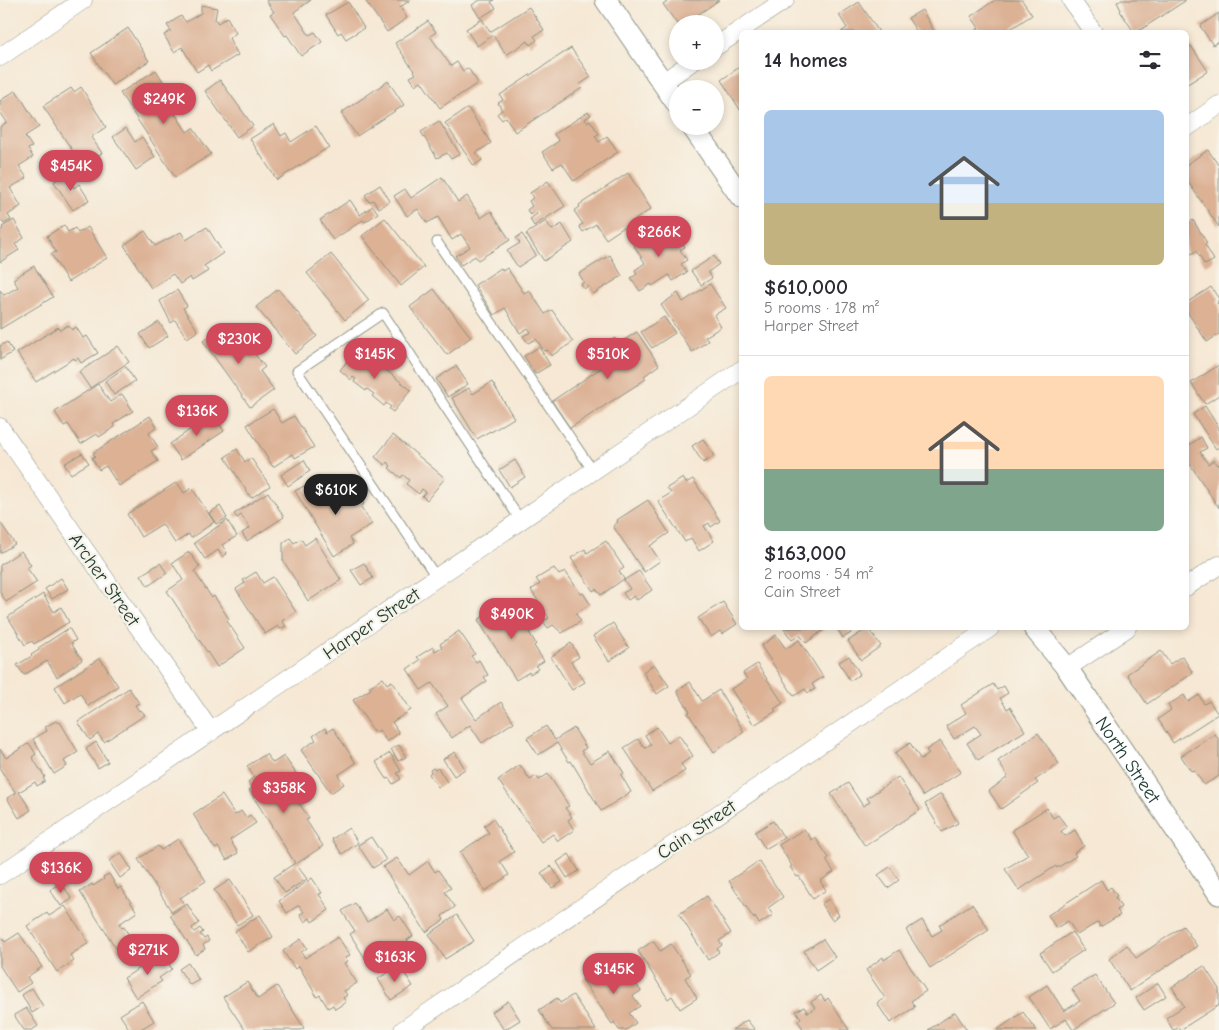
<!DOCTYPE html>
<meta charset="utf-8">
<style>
:root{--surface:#fff;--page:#f7f7f7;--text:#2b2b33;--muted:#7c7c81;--line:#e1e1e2;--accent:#d1495b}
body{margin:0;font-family:"Comic Neue",sans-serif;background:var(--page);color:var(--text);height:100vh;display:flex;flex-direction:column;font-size:19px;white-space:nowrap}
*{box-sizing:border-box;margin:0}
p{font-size:16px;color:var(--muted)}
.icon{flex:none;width:28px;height:28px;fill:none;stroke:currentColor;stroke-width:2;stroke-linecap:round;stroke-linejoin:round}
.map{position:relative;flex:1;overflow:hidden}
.side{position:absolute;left:739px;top:30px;width:450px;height:600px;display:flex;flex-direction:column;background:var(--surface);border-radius:8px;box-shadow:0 2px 8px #0003}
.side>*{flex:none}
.fabs{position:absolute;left:669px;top:15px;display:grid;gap:10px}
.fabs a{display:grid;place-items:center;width:55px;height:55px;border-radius:50%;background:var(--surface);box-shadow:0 2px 8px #0003;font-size:25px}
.price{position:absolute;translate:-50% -42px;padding:0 11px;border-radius:18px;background:var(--accent);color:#fff;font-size:16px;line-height:32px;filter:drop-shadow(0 1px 2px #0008)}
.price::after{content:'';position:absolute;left:50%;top:30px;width:15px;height:11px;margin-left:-8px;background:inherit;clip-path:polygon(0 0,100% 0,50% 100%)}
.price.active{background:#222;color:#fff}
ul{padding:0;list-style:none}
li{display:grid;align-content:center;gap:10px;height:265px;padding:0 25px}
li+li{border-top:1px solid var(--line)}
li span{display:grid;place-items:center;height:155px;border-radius:8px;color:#555}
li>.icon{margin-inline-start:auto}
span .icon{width:90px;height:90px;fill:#fffc;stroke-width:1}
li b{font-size:21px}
h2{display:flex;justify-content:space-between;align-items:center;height:60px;padding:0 25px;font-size:21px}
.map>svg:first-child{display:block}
.building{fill:#dcb194}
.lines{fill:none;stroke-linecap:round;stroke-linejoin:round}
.service-casing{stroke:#8a9284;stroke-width:11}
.minor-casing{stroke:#8a9284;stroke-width:19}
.tertiary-casing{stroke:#8a9284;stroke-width:23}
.service{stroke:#fff;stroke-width:9}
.minor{stroke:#fff;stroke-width:18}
.tertiary{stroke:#fff;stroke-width:21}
.labels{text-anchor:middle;stroke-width:4.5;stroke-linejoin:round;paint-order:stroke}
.street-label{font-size:19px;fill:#1f3d34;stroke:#f7f3e8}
</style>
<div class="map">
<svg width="1219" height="1030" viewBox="0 0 1219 1030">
<rect width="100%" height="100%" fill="#f7f3e8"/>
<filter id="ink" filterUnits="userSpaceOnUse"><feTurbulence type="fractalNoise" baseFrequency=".02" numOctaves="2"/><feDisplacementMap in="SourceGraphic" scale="10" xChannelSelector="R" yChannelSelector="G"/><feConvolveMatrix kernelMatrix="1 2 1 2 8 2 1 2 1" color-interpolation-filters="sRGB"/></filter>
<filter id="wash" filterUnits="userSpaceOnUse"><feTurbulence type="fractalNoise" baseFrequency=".0096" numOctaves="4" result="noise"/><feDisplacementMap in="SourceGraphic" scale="20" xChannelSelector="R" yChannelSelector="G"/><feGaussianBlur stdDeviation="1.12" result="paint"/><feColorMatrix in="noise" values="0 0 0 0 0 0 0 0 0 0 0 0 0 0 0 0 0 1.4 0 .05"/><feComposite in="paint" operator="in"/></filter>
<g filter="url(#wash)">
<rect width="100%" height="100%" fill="#f6e8d4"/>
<g id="blocks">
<path class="building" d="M266,0h45l-17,12 15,23 6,-3 7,10 -21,14 -14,-21 -2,1 -15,-22 4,-2z
M365,0h46l-11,7 7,11 -20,14z
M480,0h14l-3,2 5,6 -16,10 -8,-13z
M670,0h49l-30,21 -1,-3 -9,6h-2l-14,-20z
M995,0h27l10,15 -26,17h-28l-2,-2 3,-2 -8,-12z
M1121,0h64v1l-48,31h-3l-14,-21 1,-1 -4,-8z
M348,2l16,26 -18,11 -5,-7 -3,2 -12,-19z
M859,2l20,30h-38l6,-4 -8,-13z
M201,5l16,3 -2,11 3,4 9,-6 9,16 -7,5 9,17 -27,16 -3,-6 -11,7 -15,-25 -8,5 -10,-17 7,-4 -4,-6 14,-9 5,6 15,-9z
M529,7l15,23 -10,6 3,4 -7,5 -2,-4 -22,14 -13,-20 -16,11 -11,-17 16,-10 8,13z
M922,10l12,21 -2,1h-15l-9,-14z
M1219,13v28l-6,4 -13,-19z
M428,21l8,11 -6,4 21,30 6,-4 6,9 5,-3 10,15 -38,25 -19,-27 -6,4 -5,-8 6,-3 -21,-31z
M128,28l21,33 -37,24 -21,-32z
M1191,46l17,25 -22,14v-36z
M571,48l20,29 -12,8 3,3 -67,44 -9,-15 -4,3 -5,-6 5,-4 -4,-7 5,-3 -3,-5z
M741,66v45l-20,-31z
M156,70l10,16 -6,5 27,41 6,-4 18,26 -36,23 -55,-84z
M220,80l33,46 -16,11 -32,-46z
M388,81l16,24 -47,31 -16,-23z
M81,87l25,40 -15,10 11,16 -20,12 -39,-59 28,-18 3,4z
M16,90l23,37 -14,9 7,11 -4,2 5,8 -14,9 8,12 -17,10 11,18 -13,9 3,5 -7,4 -4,-5v-92l7,-5 -7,-10v-11z
M468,108l23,35 -15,10 6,7 -8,6 -29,-43z
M588,112l3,3 -6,4 2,3 3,-2 9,14 -4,2 4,6 8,-6 11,16 -44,29 -12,-18 -9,5 -11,-16 17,-11 -5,-7z
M439,121l21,33 -9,5 -4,-6 -10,5 -16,-26z
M274,124l7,12 5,-3 5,9 25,-16 13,21 -52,33 -27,-41z
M126,128l9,14 7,-5 13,20 -19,13 -23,-33z
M1208,150l11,16v61l-33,-48v-14z
M628,173l23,36 -45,30 -10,-15 -13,8 -4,-6 4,-2 -9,-13 6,-4 -1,-2z
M65,174l9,14 5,-4 10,16 -16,10 -19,-28z
M442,177l16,25 9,-6 14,22 10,-7 19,29 -32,20 -3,-4 -14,9 -6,-9 15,-9 -9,-13 -9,6 -14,-23 -11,6 -9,-14 -11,7 -13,-20 11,-7 6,9z
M548,181l17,25 -31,20 -4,-7 7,-5 -2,-2 -5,3 -3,-5 5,-4 -3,-5 4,-3 -3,-5z
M380,185l10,16 -11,7 -6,-8 -4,2 -4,-7z
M350,200l10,15 13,-9 5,7 -13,9 -2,-2 -30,20 -13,-20z
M385,218l39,49 -23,19 -39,-50z
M14,220l10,18 -9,6 4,6 -19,12v-31l3,-2 -1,-2z
M1193,220l14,23 -2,2 9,15 -9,5 -9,-14 -7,4 -3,-5v-25z
M546,221l6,9 10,-6 11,18 -29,19 -18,-27z
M64,225l4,7 7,-4 3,5 10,-6 19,31 -39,24 -17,-28 5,-2 -9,-16z
M664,225l9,13 4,-3 8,12 -5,3 7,10 -6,4 6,8 -14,9 -4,-6 -17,11 -1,-2 -11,7 -9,-13 6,-4 -2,-4 10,-7 -12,-19z
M207,227l16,26 -19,13 4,5 -16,10 -2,-4 -10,7 -7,-10 -22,14 -27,-43 21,-14 10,15 26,-14 5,8z
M522,234l14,21 -18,12 -11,-16 13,-8 -4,-5z
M331,254l38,46 -24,20 -38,-47z
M610,255l12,21 -29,18 -5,-8 -4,3 -3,-5 3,-2 -5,-8z
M714,256l5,8 -11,8 4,6 -11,7 -10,-14z
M34,266l19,31 -53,32v-39l4,5 14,-8 -5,-8z
M501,268l2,3 4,-3 17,25 5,-3 16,24 7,-4 21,32 -22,14 -4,-6 -3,1 -8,-12 -8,4 -5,-7 8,-4 -3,-4 -8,5 -15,-25 -11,7 -19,-30z
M710,284l16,24 -12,7 7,12 -16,10 3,4 -16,11 -31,-47 17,-12 5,9z
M1211,287l8,12 -2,4 2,2v29l-12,8 -21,-32v-7z
M278,289l39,47 -22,18 -39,-47z
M434,289l37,48 -24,18 -37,-48z
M177,290l10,16 -4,2 15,23 -11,7 -12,-18 -4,3 -11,-22z
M664,317l11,16 -23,15 -11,-16z
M159,322l9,14 -19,12 -9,-14z
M226,324l23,31 4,-3 12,15 -5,4 14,19 -24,17 -47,-66z
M68,325l4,5 4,-3 7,11 4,-2 11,17 -17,10 -3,-5 -3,2 -1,-2 -38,24 -19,-29 41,-26 2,3z
M637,332l22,33 -15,11 2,3 -76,49 -18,-27 58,-39 -10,-14 15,-10 4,5z
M7,342l6,10 -13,8v-14z
M118,346l11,16 -39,26 -11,-16z
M539,347l11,18 -15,9 -11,-18z
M358,348l53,42 -18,22 -4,-3 2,-2 -5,-4 -2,3 -12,-10 2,-2 -7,-5 -1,2 -12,-9 2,-3 -3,-2 -2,3 -11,-10z
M1219,365v30l-14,9 -14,-21z
M456,366l12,18 -20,13 -12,-18z
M126,367l9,14 -21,14 -9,-14z
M492,382l22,36 -23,14 -1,-1 -13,8 -25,-41 17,-10 4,6z
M98,384l12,18 12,-8 11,17 -20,13 2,3 -16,10 -2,-3 -16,10 -13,-20 -4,2 -9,-14z
M1205,406l14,22v19l-3,2 -23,-35z
M273,409l9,14 12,-7 20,31 -19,11 -2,-4 -20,13 -26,-42z
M212,414l12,17 -43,29 -11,-16z
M150,416l7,11 -8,6 9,14 -7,4 7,10 -39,25 -13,-20 -7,4 -7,-12 3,-2 -2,-3z
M393,435l52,43 -18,22 -5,-4 4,-4 -4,-3 -3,5 -13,-10 3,-4 -6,-5 -2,3 -12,-10 2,-2 -4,-4 -2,3 -10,-8z
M1201,437l6,11 -7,4 8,12 6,-4 4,5 1,-1v44l-33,-50v-11z
M703,439l11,17 -11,7 -11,-17z
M237,449l8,13 6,-4 19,28 -19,12 -26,-41z
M82,453l7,10 -18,11 -7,-10z
M304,460l6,11 -22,15 -7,-11z
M515,460l10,17 -15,10 -11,-17z
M683,478l3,5 7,-4 27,42 -9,6 -2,-4 -5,3 10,15 -15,10 -8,-13 -6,4 -27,-41 13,-8 -4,-5z
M177,482l7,11 8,-5 22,34 -23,16 -2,-4 -14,9 -13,-19 -21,13 -14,-23z
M335,484l2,4 5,-3 7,10 7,-5 8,14 -3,3 11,17 -23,14 4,6 -19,12 -39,-65 9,-5 11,17 13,-8 -4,-5z
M268,492l16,25 -37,24 -5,-8 8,-5 -9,-13 -4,3 -3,-4z
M648,500l21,33 -19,13 10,15 -16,11 -31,-46 5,-4 -1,-2z
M220,506l7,12 -11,6 -7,-11z
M227,520l10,16 -15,9 5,8 -5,4 -4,-7 -13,9 -11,-16z
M0,522l15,22 -15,9z
M290,538l4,5 7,-4 4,6 10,-7 26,42 -33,21 -25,-41v-17z
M606,541l18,27 -5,3 5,8 -23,16 -5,-6 -3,2 -22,-33 14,-9 2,4z
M21,551l10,14 -4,3 10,14 -31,20 -6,-10v-27z
M189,552l11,15 -6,4 18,27 2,-2 15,23 -2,2 18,27 -28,19 -50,-76 16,-11 -11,-17z
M160,563l7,10 -19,13 -7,-11z
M364,563l9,15 -12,7 -10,-15z
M554,568l5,7 6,-4 16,23 2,-1 7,11 -14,10 5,7 -19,12 -9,-8 -5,3 -5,-7 6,-3 -18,-28 9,-6 -4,-5z
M639,571l13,19 -15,10 -3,-4 -6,4 -5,-7 7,-4 -6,-9z
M256,572l7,11 10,-6 23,35 -14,9 4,5 -6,3 -2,-3 -13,8 -29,-45 9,-6 -2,-3z
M61,578l7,11 -16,10 -7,-10z
M43,594l11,18 7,-5 8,15 -35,22 -2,-3 -7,4 -17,-28z
M723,602l14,22 -15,10 -2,-3 -9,6 -13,-19z
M504,603l7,11 7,-4 13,21 -2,1 7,12 -2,2 10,15 -8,5 2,3 -8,5 -1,-2 -13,8 -38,-60z
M613,623l16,25 -20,13 -16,-25z
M69,628l7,12 -5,3 11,17 -25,17 -10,-16 -23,14 -7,-10 15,-9 -1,-1 8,-5 -1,-2z
M786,628h38l1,1 -19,14 -6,-8 -8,5 -8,-11z
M837,628h11l3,5 -8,5z
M868,628l13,18 -20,14 -13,-19z
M459,631l16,23 -4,2 5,6 3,-2 9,15 -4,2 3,4 -25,17 14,21 25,-17 13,20 -32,21 -12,-18 -18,13 -16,-24 12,-8 -16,-23 -11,7 -14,-21 13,-9 -3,-3 16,-10 2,4 7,-4 -2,-3z
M776,635l10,14 13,-9 24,37 -11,7 3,5 -7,4 -3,-4 -11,7 -33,-50z
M571,643l8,14 -8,5 14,20 -13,8 -21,-33z
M1161,651l9,13 12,-8 11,17 -46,31 -20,-30z
M849,656l11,18 -10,7 -11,-19z
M100,658l18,28 -30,20 -8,-13 -15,10 -10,-16z
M654,664l15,22 -12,8 -14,-22z
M757,664l26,39 -9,6 2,2 -22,14 -23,-36 16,-10 -4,-6z
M383,678l4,6 5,-3 19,29 -19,12 7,11 -12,9 -8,-12 -4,3 -22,-33 18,-11 -2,-2z
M690,682l12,19 17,-11 25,42 -30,20 -26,-39 2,-1 -13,-21z
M993,684l4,6 7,-4 4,7 -8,5 7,11 3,-2 15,24 -47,29 -11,-17 14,-9 -6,-8 -21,13 -8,-13 20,-13 -5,-8z
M129,688l10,15 -4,2 4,6 2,-1 4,5 -41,27 -6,-8 -8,6 -12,-18z
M1184,695l4,7 11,-7 5,9 5,-3 9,13 -45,29 -15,-24 13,-9 -3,-5z
M56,721l2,2 2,-1 18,30 -14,9 3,5 -13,8 -21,-35 14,-8 -2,-4z
M546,726l9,14 19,-12 12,20 -5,3 9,12 20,-12 14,22 -3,2 10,17 -30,19 -30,-50 -2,1 -12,-19 -19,12 -11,-17z
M657,727l11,16 11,-8 14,21 -12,8 4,7 -33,20 -28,-43 14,-9 7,9 6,-3 -6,-10z
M325,728l2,4 6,-4 23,35 -18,12 6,9 -13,9 -30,-43 15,-10 -3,-4z
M1038,733l21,31 -24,16 3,3 -37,26 -12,-18 19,-14 -10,-16z
M1215,734l4,6v36l-15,9 -10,-15 -3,1 -10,-15z
M940,741l21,31 -38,24 -28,-43 15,-10 11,17 8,-6 -3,-4z
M96,742l12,20 -10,6 -12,-19z
M29,743l7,11 -4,3 13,20 -2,1 2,3 -8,5 -2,-4 -16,10 12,18 -12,8 -12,-20 9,-5 -16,-24v-20l6,9z
M399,745l7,12 -8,4 -7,-12z
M455,752l10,17 -11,7 -11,-17z
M390,753l11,18 -4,2 4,6 -8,5 -4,-6 -2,1 -11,-17z
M266,754l7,9 11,-7 13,19 -7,5 11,16 -5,3 13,19 -3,2 17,26 -27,18 11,15 -22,14 -11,-16 21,-14 -46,-73 3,-2 -4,-6 6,-5 -7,-11z
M520,765l10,15 6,-4 3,4 9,-6 21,32 -4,2 7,9 -4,3 6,10 -16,11 -5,-7 -12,8 -43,-62z
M433,768l2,2 3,-2 9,14 -9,5 -9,-13 2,-2 -1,-2z
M898,777l22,33 -55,36 -34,-52 17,-11 15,23 7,-4 -3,-4z
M941,794l17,29 -16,9 -17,-28z
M222,795l13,20 6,-4 5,7 4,-3 6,8 -26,17 8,13 -11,7 -9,-13 -3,2 -22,-35z
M1047,808l6,10 5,-3 9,12 -6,4 4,5 10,-6 9,16 -10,7 2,3 -19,12 -1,-2 -37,24 -14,-21 23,-14 -16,-25z
M493,819l21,33 -14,9 9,14 -24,16 -25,-39 29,-19 -5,-7z
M773,821l11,17 -19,11 -10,-17z
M349,828l9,15 -16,11 -10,-15z
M804,829l8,11 3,-3 14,21 -3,2 8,12 -14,9 6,9 -13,9 -14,-23 -2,1 -7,-10 2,-1 -13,-21z
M371,837l15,23 -13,8 -15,-23z
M178,839l28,42 -26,17 4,6 -12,8 -34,-53 20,-13 3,4z
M121,853l11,17 -12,8 -11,-17z
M569,854l10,17 -12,7 -10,-16z
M397,858l12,17 19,-14 7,11 3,-2 13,18 -6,4 10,15 -13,9 2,4 -18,12 -43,-65z
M759,861l24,36 -15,11 5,7 -14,9 -4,-7 -1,2 -25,-38z
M551,866l11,16 -10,6 -11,-15z
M890,867l9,13 -11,8 -10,-13z
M109,874l9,15 3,-2 16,25 -18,12 3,4 2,-1 10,17 -15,9 -39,-61 12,-8 1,2 11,-7 -1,-2z
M312,878l10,15 -3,1 10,16 -17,12 -2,-4 -5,4 -5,-8 4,-2 -5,-7 -12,8 -8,-12z
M230,880l23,35 -16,10 -23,-35z
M1101,880l6,10 4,-3 6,9 -2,1 6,10 -4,3 3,5 -20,12 -2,-5 -21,13 -9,-14 -12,7 -8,-13z
M61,882l11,17 -11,7 -11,-16z
M707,896l24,37 -12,8 3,4 -5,4 2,3 -11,8 -29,-46z
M829,899l10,16 -7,5 -11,-16z
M355,903l12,19 20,-13 7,11 6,-4 13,20 -6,4 6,9 -31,20 -7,-10 -7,4 -18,-29 5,-3 -13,-20z
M187,904l12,19 -7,5 2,4 6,-4 3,4 -3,2 4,5 3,-2 2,4 -6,4 2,4 -9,6 -26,-40z
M972,904l17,26 -59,38 -24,-38 16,-10 10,16 10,-6 -3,-5z
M65,906l24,37 -19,12 4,6 -17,11 -30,-46 20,-13 2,3z
M260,915l13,22 -25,15 -13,-21z
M457,915l17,26 -29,18 -16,-25z
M1183,926l14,20 -67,45 -21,-32 18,-14 9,13z
M1072,932l12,18 -32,21 -12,-18z
M19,933l23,34 -15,10 4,6 -14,9 -17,-26v-28l1,-1 4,5z
M338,937l12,18 -5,3 3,3 -4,2 13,20 -13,8 3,4 -4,3 3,4 -11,7 -2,-4 -5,3 -8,-13 -3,2 -18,-31 -4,3 -12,-18 18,-12 6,9 -6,4 4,6z
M823,939l12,18 -19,13 -12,-19z
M653,941l7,10 11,-7 20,30 -6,4 12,20 -17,11 -8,-13 -4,3 -30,-48z
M899,950l27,41 -15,10 4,6 -25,16 -13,-20 8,-5 -19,-28 17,-13 1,3z
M162,954l10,15 -13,9 3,3 -26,17 -12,-20z
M609,961l8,13 5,-4 4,6 3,-2 12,17 -8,5 7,10 -11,7 7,10 -10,7h-7l-5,-8 -2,2 -30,-45z
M188,963l11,17 -9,5 -11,-16z
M399,965l14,21 -22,14 -13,-21z
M1204,966l15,23v16l-39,25 -1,-2 -6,2 -7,-12 18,-12 -12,-19z
M1095,975l19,28 -41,27 -7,-11 -16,10 -21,-32 18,-12 17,26 16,-10 -8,-12z
M247,982l11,17 19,-13 27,42 -4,2h-55l-22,-33z
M1158,983l8,13 -22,14 -8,-12z
M32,988l11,18 -11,7 -10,-18z
M573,995l23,35h-44l-13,-20 18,-12 3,5z
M821,995l4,6 3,-3 21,32h-45l-6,-9 3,-3 -5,-7 8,-4 4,6 7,-5 -4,-6z
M142,1001l12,20 -15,9h-9l-10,-15z
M508,1001l12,19 -16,10 -12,-18z
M26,1008l12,18 -6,4h-8l-10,-15z
M955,1012l12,18h-39z
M1023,1012l13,18h-39z
M747,1020l8,10h-23z"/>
</g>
</g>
<g filter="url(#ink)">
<use href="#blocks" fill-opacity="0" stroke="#8a9284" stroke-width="1"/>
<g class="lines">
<g class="service-casing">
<path id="service" d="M437,242l156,229
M437,578l-140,-207 86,-58 138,208"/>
</g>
<g class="minor-casing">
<path id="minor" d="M1071,0l22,32
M715,47l70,-47
M0,57l83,-57
M662,83l31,-22
M1186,128l33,-23
M0,427l211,305
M1186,587l33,-22
M1067,668l60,-40
M0,875l741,-505
M403,1030l587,-402"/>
</g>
<g class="tertiary-casing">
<g id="tertiary">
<path d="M606,0l72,105"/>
<path d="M692,126l49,71"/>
<path id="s1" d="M1034,628l33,40 152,226"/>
</g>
</g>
<use href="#service" class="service"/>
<use href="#minor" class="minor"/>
<use href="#tertiary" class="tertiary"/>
</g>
</g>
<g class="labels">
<g class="street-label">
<text transform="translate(105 579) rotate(55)" y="7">Archer Street</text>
<text transform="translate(371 623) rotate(-34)" y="7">Harper Street</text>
<text dy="7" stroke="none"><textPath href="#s1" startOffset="162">North Street</textPath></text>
<text transform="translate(696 829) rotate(-34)" y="7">Cain Street</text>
</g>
</g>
</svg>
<div class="fabs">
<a>+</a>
<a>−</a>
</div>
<b class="price" style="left:164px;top:125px">$249K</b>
<b class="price" style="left:71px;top:192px">$454K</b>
<b class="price" style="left:659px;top:258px">$266K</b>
<b class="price" style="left:239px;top:365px">$230K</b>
<b class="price" style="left:375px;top:380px">$145K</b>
<b class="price" style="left:608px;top:380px">$510K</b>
<b class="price" style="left:197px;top:437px">$136K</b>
<b class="price active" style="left:336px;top:516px">$610K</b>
<b class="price" style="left:512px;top:640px">$490K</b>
<b class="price" style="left:284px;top:814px">$358K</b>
<b class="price" style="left:61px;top:894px">$136K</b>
<b class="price" style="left:148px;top:976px">$271K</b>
<b class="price" style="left:395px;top:983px">$163K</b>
<b class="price" style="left:614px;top:995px">$145K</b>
<section class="side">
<h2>14 homes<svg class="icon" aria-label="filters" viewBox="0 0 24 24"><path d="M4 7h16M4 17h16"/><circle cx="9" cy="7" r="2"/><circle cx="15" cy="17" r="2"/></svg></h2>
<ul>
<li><span style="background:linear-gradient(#a9c7e8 60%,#c2b280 0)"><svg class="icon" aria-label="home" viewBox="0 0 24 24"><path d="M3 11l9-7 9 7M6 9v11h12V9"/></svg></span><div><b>$610,000</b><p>5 rooms · 178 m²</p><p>Harper Street</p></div></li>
<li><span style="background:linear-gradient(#ffd9b3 60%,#7fa58c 0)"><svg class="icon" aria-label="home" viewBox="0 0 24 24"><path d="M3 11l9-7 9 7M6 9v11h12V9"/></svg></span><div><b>$163,000</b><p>2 rooms · 54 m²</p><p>Cain Street</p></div></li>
</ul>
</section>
</div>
